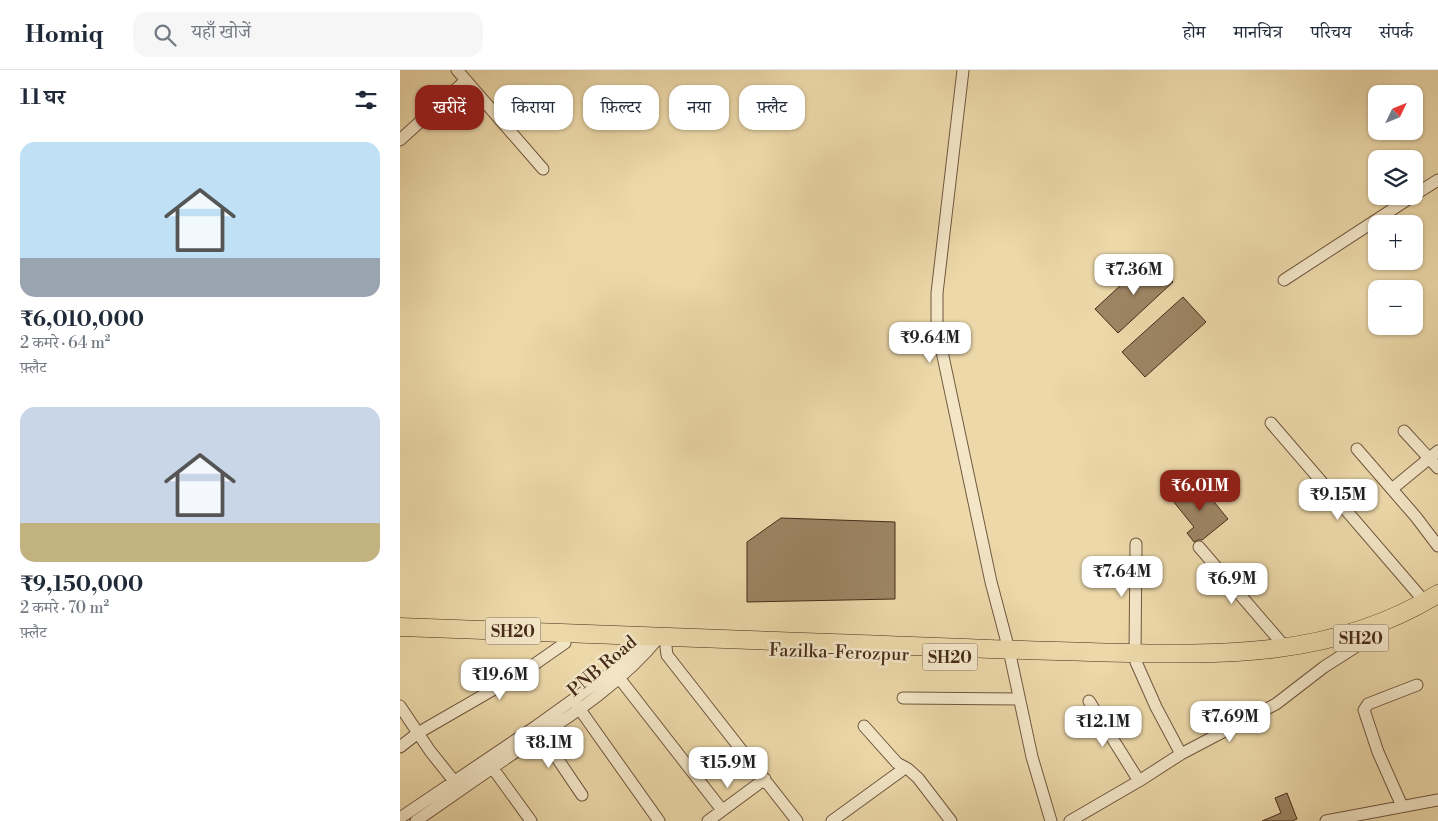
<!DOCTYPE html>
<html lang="hi">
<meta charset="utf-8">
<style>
:root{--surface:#fff;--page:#f6f6f7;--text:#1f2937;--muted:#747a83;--line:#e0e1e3;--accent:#8f2418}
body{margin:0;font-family:"Libre Bodoni","Noto Serif Devanagari",serif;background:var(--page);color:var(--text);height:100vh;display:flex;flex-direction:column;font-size:19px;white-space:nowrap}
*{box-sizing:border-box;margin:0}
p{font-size:16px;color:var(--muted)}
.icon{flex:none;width:28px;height:28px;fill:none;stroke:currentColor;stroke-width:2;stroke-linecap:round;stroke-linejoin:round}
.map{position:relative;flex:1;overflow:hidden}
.side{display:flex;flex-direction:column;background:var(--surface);width:400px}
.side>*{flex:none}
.hud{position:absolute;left:15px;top:15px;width:475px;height:45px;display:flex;gap:10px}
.needle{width:32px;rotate:47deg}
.buttons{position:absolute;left:968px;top:15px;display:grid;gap:10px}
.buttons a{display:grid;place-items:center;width:55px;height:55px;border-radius:10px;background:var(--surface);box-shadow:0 1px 4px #0004;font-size:25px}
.price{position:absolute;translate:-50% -42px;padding:0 11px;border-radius:10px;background:#fff;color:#222;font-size:16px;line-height:32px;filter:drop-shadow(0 1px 2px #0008)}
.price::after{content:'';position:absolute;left:50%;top:30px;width:15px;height:11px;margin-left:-8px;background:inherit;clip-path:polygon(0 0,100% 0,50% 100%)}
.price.current{background:var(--accent);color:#fff}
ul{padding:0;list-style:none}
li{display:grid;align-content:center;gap:10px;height:265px;padding:0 20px}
li span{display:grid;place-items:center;height:155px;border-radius:15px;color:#555}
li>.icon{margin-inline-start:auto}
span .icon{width:90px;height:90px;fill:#fffc;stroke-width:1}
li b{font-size:21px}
h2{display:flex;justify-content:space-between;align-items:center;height:60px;padding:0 20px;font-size:21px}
.tag{padding:0 18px;border-radius:15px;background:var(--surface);box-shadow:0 1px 4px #0004;font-size:18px;line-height:45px}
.tag.current{background:var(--accent);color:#fff}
header{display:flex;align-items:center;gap:30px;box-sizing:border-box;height:70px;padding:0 25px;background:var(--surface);border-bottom:1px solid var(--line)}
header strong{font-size:24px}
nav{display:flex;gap:28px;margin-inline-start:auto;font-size:18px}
.search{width:350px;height:45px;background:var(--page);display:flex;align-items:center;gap:12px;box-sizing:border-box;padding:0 18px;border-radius:15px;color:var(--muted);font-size:19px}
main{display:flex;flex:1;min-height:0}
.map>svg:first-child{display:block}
.building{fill:#9d8564;stroke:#472b19}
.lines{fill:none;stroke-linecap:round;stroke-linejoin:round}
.minor-casing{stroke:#70563d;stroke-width:13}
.primary-casing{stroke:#472b19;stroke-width:19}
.minor{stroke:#f3e6c7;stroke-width:11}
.primary{stroke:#ecd8a9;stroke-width:18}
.labels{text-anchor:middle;stroke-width:5;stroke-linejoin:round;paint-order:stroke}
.shield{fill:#f3e6c7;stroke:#7b634d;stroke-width:1}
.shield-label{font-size:16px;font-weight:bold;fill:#472b19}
.street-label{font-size:18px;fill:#472b19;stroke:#f3e6c7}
</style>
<header>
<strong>Homiq</strong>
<div class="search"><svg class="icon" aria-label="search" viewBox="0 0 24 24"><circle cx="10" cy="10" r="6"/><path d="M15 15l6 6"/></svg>यहाँ खोजें</div>
<nav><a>होम</a><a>मानचित्र</a><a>परिचय</a><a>संपर्क</a></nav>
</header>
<main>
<section class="side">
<h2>11 घर<svg class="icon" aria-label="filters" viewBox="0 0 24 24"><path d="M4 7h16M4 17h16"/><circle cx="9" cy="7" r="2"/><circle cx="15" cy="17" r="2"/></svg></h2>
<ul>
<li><span style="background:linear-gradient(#bfe0f5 75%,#9aa5b1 0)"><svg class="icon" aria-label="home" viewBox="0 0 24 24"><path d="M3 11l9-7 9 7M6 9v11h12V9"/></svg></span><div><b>₹6,010,000</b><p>2 कमरे · 64 m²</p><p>फ़्लैट</p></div></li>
<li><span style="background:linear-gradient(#c9d6e8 75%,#c2b280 0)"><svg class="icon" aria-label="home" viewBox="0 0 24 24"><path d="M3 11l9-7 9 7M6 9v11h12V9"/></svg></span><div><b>₹9,150,000</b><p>2 कमरे · 70 m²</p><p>फ़्लैट</p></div></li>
</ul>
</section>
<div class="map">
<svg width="1038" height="751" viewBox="0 0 1038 751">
<rect width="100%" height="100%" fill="#ecd8a9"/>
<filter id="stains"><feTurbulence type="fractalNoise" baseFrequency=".004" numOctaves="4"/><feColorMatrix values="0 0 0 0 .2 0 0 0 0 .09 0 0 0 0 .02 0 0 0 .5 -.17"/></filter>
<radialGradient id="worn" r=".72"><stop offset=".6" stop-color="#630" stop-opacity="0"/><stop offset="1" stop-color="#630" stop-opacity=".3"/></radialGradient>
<path class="building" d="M750,188l23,24 -55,51 -23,-24z
M783,227l23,25 -61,55 -23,-25z
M797,411l31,38 -26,21h-4l-4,2 -7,-9 7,-6 -21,-26z
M381,448l114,4v77l-148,3v-60z
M887,723l10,26 -5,2h-30l19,-8 -6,-15z"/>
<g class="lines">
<g class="minor-casing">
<path id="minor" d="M57,0l86,99
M563,0l-26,223v35l54,254 18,68 23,107 19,64
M0,70l66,-60
M1014,125l24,-15
M884,210l129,-84
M871,353l154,179
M1004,361l34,37
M957,379l59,68 22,29
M992,419l46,-38
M799,477l86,100
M267,566l-1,11 1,8 130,166
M735,583l1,-109
M736,592l20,45 25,47
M216,604l106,136
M503,628l116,1
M689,631l50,80
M176,634l83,117
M0,636l30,45 24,30
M464,656l33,37 11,6 10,9 33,43
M138,660l44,65
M0,677l18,-14 104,-60 43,-30
M89,693l42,58
M1002,736l-24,-54 -14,-42 4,-6 49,-19
M0,748l135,-91 78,-56 11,-9 24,-27
M16,751c32,-22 63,-44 95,-66 53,-35 109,-69 149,-119
M308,751l57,-42
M432,751l73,-53
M670,751l69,-40 42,-27 95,-50 48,-37 36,-23 7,-8
M926,751l112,-21"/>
</g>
<g class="primary-casing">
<path id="primary" d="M0,557c144,5 288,10 432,16 86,3 172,7 258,9 123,3 239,9 348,-58"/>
</g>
<use href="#minor" class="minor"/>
<use href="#primary" class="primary"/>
</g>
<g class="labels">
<g class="shield">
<rect x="85.5" y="547.5" width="55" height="27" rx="4"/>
<rect x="933.5" y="554.5" width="55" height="27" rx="4"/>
<rect x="522.5" y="573.5" width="55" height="27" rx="4"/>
</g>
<g class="shield-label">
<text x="113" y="567">SH20</text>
<text x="961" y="574">SH20</text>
<text x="550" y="593">SH20</text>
</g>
<g class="street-label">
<text transform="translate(439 582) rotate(2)" y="6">Fazilka-Ferozpur</text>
<text transform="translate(202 596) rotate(-40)" y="6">PNB Road</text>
</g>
</g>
<rect width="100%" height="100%" filter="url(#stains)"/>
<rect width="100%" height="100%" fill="url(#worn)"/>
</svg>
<div class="buttons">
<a><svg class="needle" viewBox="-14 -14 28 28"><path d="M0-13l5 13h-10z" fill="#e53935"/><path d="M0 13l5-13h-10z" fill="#747a83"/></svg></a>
<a><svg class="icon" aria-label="layers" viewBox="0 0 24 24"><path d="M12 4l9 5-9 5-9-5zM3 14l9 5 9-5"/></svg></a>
<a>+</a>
<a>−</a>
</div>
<b class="price" style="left:734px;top:226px">₹7.36M</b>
<b class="price" style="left:530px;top:294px">₹9.64M</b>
<b class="price current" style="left:800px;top:442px">₹6.01M</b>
<b class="price" style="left:938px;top:451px">₹9.15M</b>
<b class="price" style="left:722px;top:528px">₹7.64M</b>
<b class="price" style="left:832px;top:535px">₹6.9M</b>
<b class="price" style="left:100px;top:631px">₹19.6M</b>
<b class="price" style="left:830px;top:673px">₹7.69M</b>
<b class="price" style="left:703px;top:678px">₹12.1M</b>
<b class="price" style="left:149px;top:699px">₹8.1M</b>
<b class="price" style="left:328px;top:719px">₹15.9M</b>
<div class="hud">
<a class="tag current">खरीदें</a>
<a class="tag">किराया</a>
<a class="tag">फ़िल्टर</a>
<a class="tag">नया</a>
<a class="tag">फ़्लैट</a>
</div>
</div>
</main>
